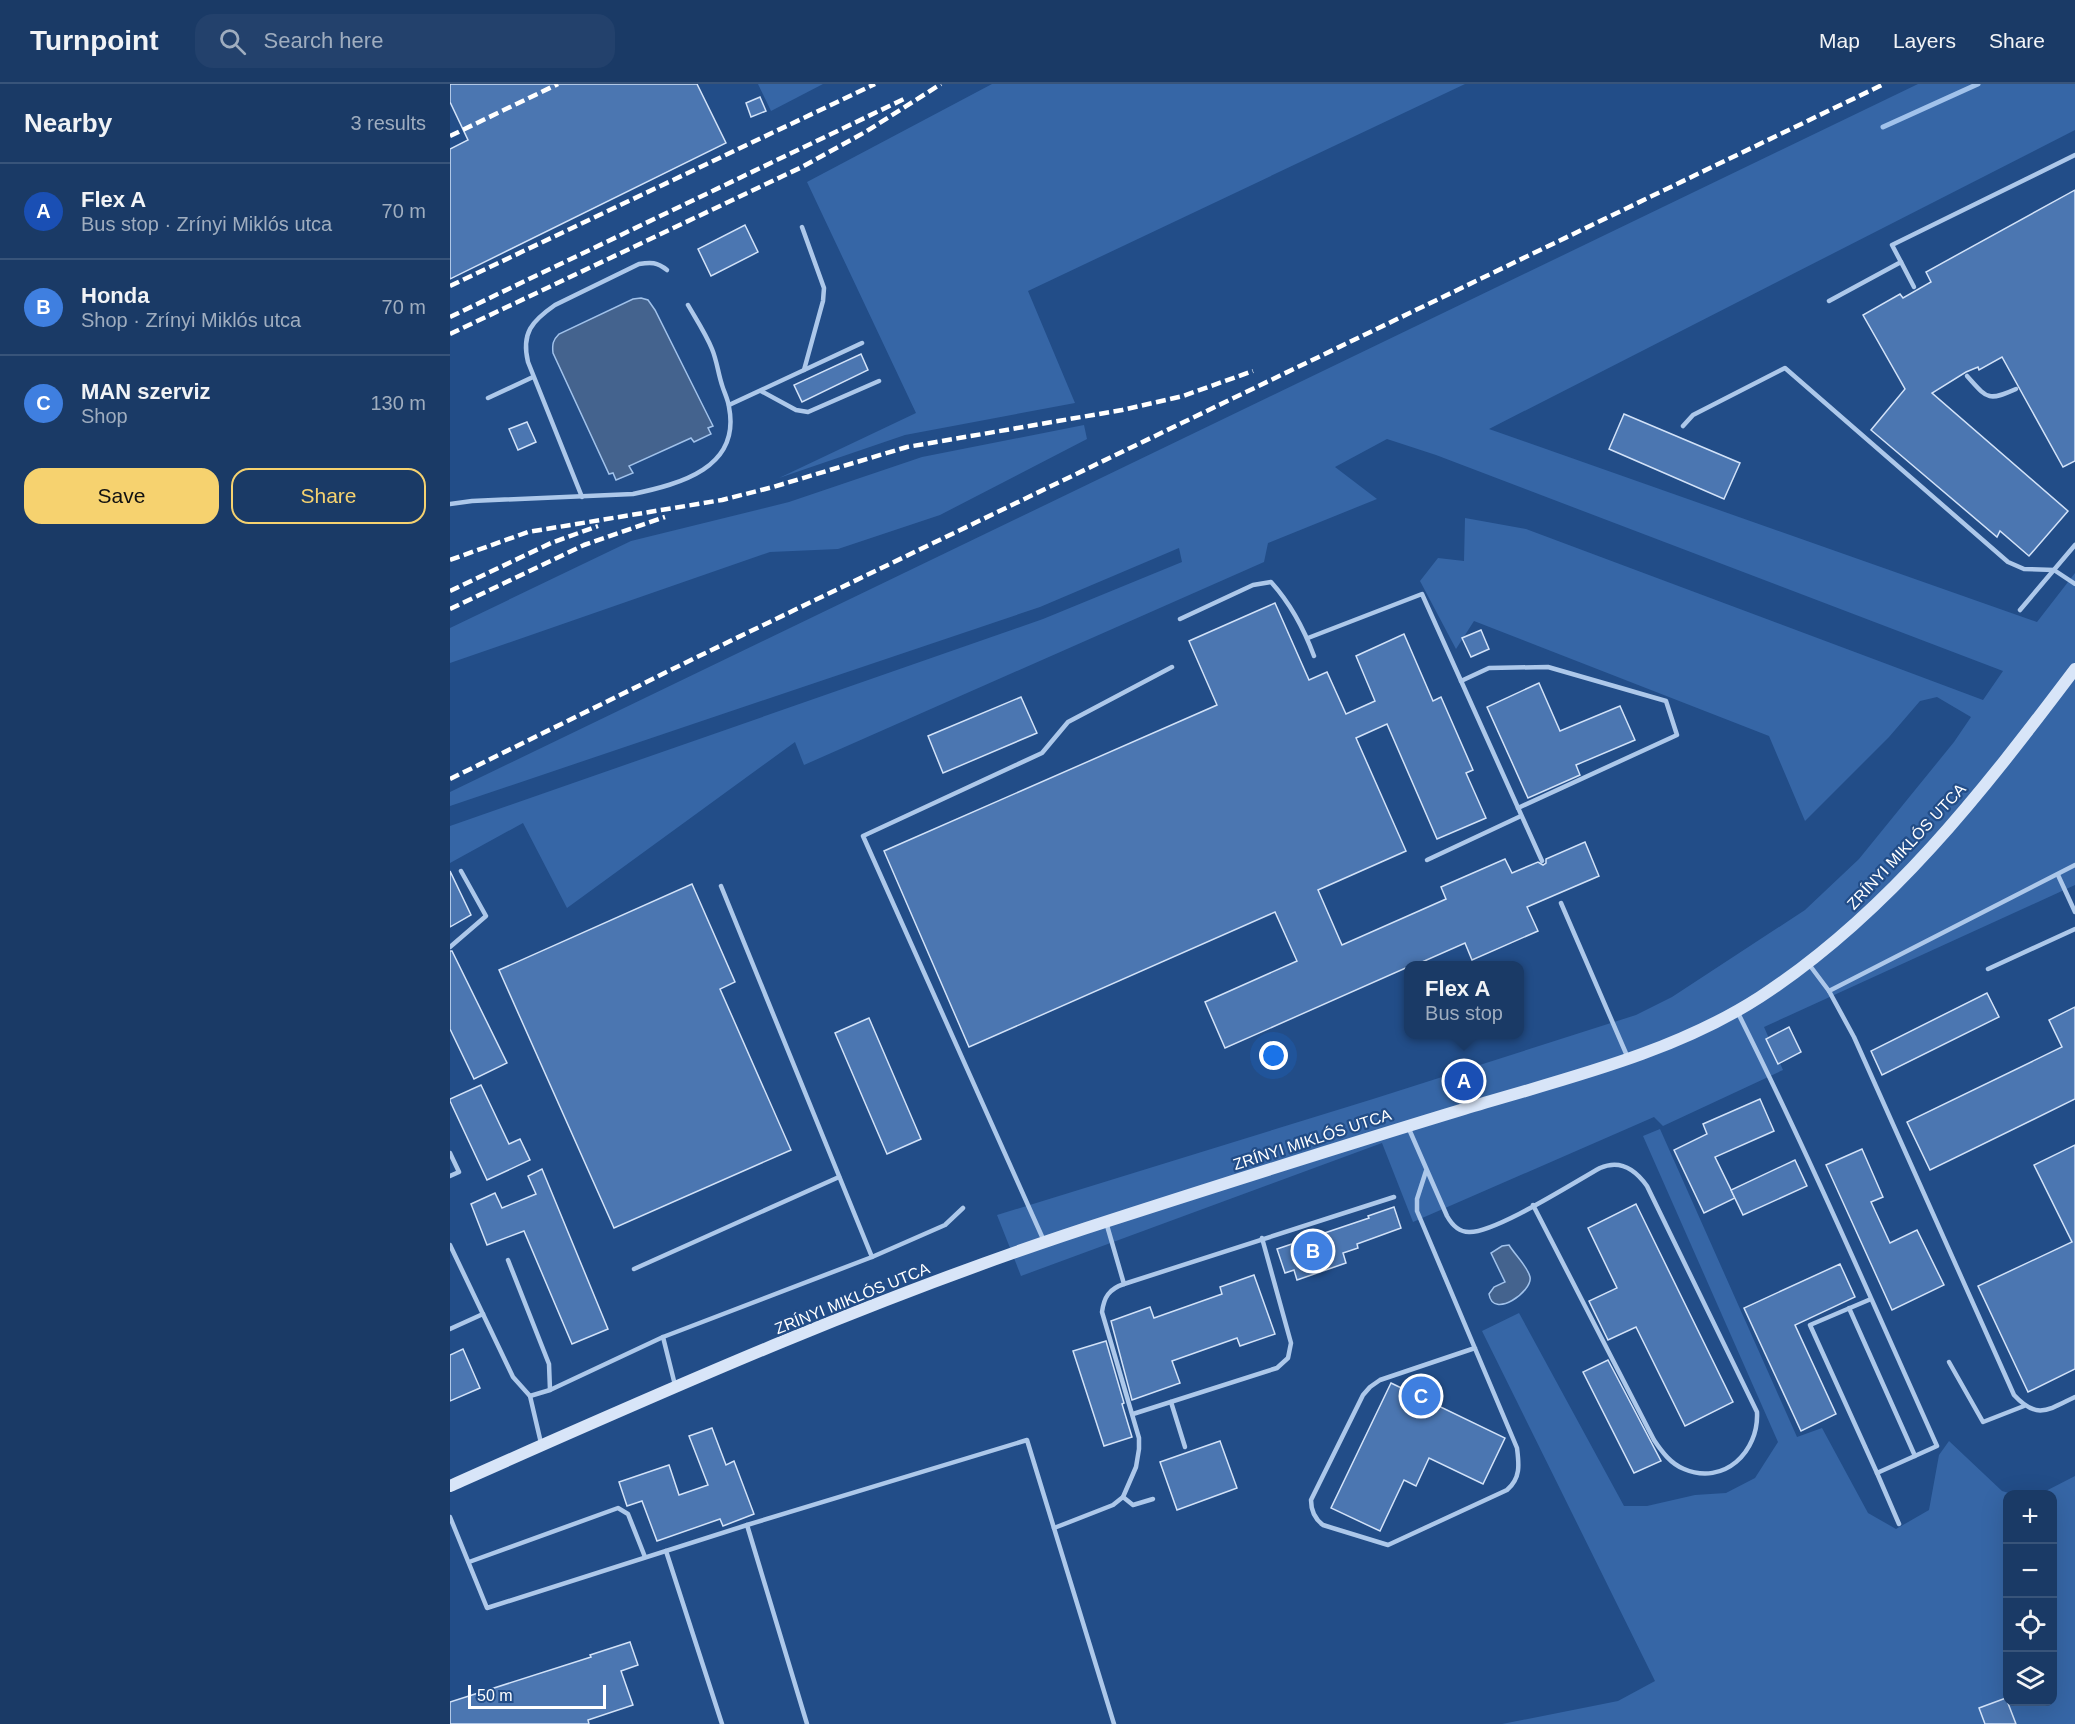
<!DOCTYPE html>
<meta charset="utf-8">
<style>
:root{--surface:#1a3a66;--page:#23416c;--text:#f1f3f6;--muted:#9fadbf;--line:#38547a;--accent:#f6d26f}
body{margin:0;font-family:Helvetica,sans-serif;background:var(--page);color:var(--text)}
.controls{position:absolute;right:18px;bottom:18px;display:grid;overflow:hidden;border-radius:12px;box-shadow:0 6px 24px #0002}
.controls button{width:54px;height:54px;display:grid;place-items:center;padding:0;border:0;border-bottom:2px solid var(--line);background:var(--surface);color:var(--text);font:30px sans-serif}
.scale{position:absolute;left:18px;bottom:15px;width:138px;box-sizing:border-box;padding-left:6px;border:3px solid #fff;border-top:0;font-size:16px;line-height:21px;white-space:nowrap;color:#fff;-webkit-text-stroke:4px #224d88;paint-order:stroke}
.you{position:absolute;left:824px;top:972px;width:21px;height:21px;margin:-15px;border:4px solid #fff;border-radius:50%;background:#1a73e8;box-shadow:0 0 0 9px #1a73e833}
.badge{display:grid;place-items:center;width:39px;height:39px;border-radius:50%;background:var(--accent);color:#fff;font-size:20px;font-weight:700}
.pin{position:absolute;translate:-50% -50%;border:3px solid #fff;box-shadow:0 2px 6px #0006}
.popup{position:absolute;left:954px;top:877px;width:120px;height:78px;box-sizing:border-box;display:grid;place-content:center;border-radius:12px;background:var(--surface);filter:drop-shadow(0 2px 4px #0005);font-size:20px;white-space:nowrap;color:var(--muted)}
.popup b{font-size:22px;color:var(--text)}
.popup::after{content:'';position:absolute;left:50%;top:100%;margin-left:-12px;border:12px solid transparent;border-top-color:var(--surface)}
.list{margin:0;padding:0;list-style:none}
h2{display:flex;justify-content:space-between;align-items:center;height:78px;margin:0;padding:0 24px;font-size:26px}
h2 small{font-size:20px;font-weight:400;color:var(--muted)}
.list li{display:grid;grid-template-columns:39px 1fr auto;gap:18px;align-items:center;box-sizing:border-box;height:96px;padding:0 24px;border-top:2px solid var(--line)}
.list b{display:block;font-size:22px;white-space:nowrap}
.list p{margin:0;font-size:20px;white-space:nowrap;color:var(--muted)}
.list em{font-size:20px;font-style:normal;color:var(--muted)}
.actions{display:flex;gap:12px;padding:18px 24px}
.actions a{flex:1;padding:14px 0;border:2px solid var(--accent);border-radius:18px;text-align:center;font-size:21px;color:var(--accent)}
.actions .main{background:var(--accent);color:#111}
.icon{flex:none;width:33px;height:33px;fill:none;stroke:currentColor;stroke-width:2;stroke-linecap:round;stroke-linejoin:round}
.map{position:relative;flex:none;width:1625px;height:1640px;overflow:hidden}
header{display:flex;align-items:center;gap:36px;box-sizing:border-box;height:84px;padding:0 30px;background:var(--surface);border-bottom:2px solid var(--line)}
header strong{font-size:28px}
nav{display:flex;gap:33px;margin-inline-start:auto;font-size:21px}
.search{width:420px;height:54px;background:var(--page);display:flex;align-items:center;gap:15px;box-sizing:border-box;padding:0 21px;border-radius:18px;color:var(--muted);font-size:22px}
main{display:flex}
aside{flex:1;background:var(--surface)}
.map>svg:first-child{display:block}
</style>
<header>
<strong>Turnpoint</strong>
<div class="search"><svg class="icon" aria-label="search" viewBox="0 0 24 24"><circle cx="10" cy="10" r="6"/><path d="M15 15l6 6"/></svg>Search here</div>
<nav><a>Map</a><a>Layers</a><a>Share</a></nav>
</header>
<main>
<aside>
<h2>Nearby<small>3 results</small></h2>
<ul class="list">
<li><span class="badge" style="background:#1a4fb4">A</span><div><b>Flex A</b><p>Bus stop · Zrínyi Miklós utca</p></div><em>70 m</em></li>
<li><span class="badge" style="background:#3f7fe0">B</span><div><b>Honda</b><p>Shop · Zrínyi Miklós utca</p></div><em>70 m</em></li>
<li><span class="badge" style="background:#3f7fe0">C</span><div><b>MAN szerviz</b><p>Shop</p></div><em>130 m</em></li>
</ul>
<div class="actions"><a class="main">Save</a><a>Share</a></div>
</aside>
<div class="map">
<svg width="1625" height="1640" viewBox="0 0 1625 1640">
<rect width="100%" height="100%" fill="#224d88"/>
<g fill="#3666a6">
<path d="M308,0H373L321,27Z"/>
<path d="M542,0H1015L578,207L625,319L455,351L329,394L466,329L357,98Z"/>
<path d="M1468,0H1625V46L1039,345L1587,538L1625,489V801L1314,943L1333,986L1213,1042L1204,1033L963,1138L932,1059L571,1192L547,1131L923,1015L1186,931L1222,913L1355,826L1409,775L1504,658L1521,633L1487,613L1470,617L1439,653L1355,737L1319,652L1024,537L1006,565L970,497L988,474L1014,477L1015,434L1076,445L1533,616L1553,587L986,371L937,355L885,383L927,415L818,459L814,478L354,681L345,658L117,824L73,739L0,779V742L593,535L732,478L729,464L590,523L0,722V708Z"/>
<path d="M634,341L637,355L490,431L388,465L320,468L0,579V544L181,457L339,418L472,373Z"/>
<path d="M1210,1045L1347,1353L1372,1344L1418,1429L1446,1445L1479,1426L1489,1371L1499,1357L1552,1407L1562,1410H1558V1618H1602V1410H1590L1625,1392V1640H1052L1168,1617L1205,1597L1032,1247L1069,1229L1174,1422H1197L1245,1411L1276,1409L1305,1394L1328,1358L1193,1052Z"/>
</g>
<g fill="#44638e" stroke="#a1c2eb" stroke-width="1.5">
<path d="M191,214L198,216L205,226L263,342L258,344L261,350L244,358L241,354L179,382L183,389L166,396L163,389L159,390L103,269C102,260 103,256 109,250L183,215Z"/>
<path d="M1059,1161C1065,1171 1078,1183 1080,1193C1083,1207 1043,1236 1039,1210L1044,1203L1055,1198L1041,1169L1052,1162Z"/>
</g>
<g fill="none" stroke-linecap="round" stroke-linejoin="round">
<path stroke="#a1c2eb" stroke-width="5" d="M1433,43L1528,0"/>
</g>
<g fill="#4b76b1" stroke="#d2e2f8" stroke-width="1.5">
<path d="M0,0H247L276,59L0,195V65L18,56L0,18Z"/>
<path d="M310,13L316,27L301,33L296,19Z"/>
<path d="M1625,106V377L1613,383L1552,273L1529,286L1528,283L1516,288L1482,309L1618,427L1579,472L1550,447L1547,453L1421,346L1455,305L1413,231L1450,210L1453,214L1481,198L1476,188Z"/>
<path d="M295,141L308,168L261,192L248,165Z"/>
<path d="M411,270L418,286L352,318L344,301Z"/>
<path d="M1174,330L1290,379L1274,415L1159,365Z"/>
<path d="M77,338L86,358L68,366L59,345Z"/>
<path d="M825,519L859,596L877,588L896,630L925,617L906,572L954,550L983,617L991,613L1023,686L1016,689L1036,734L987,755L937,640L906,654L956,767L868,806L892,861L996,815L991,803L1055,775L1062,789L1088,778L1093,781L1096,779V775L1135,758L1149,792L1077,823L1088,847L1022,876L1015,859L963,882H958V883L775,964L755,918L847,877L825,828L519,963L434,767L767,621L739,557Z"/>
<path d="M1031,546L1039,565L1021,573L1012,554Z"/>
<path d="M1089,599L1110,647L1170,622L1185,656L1126,681L1130,691L1078,714L1037,623Z"/>
<path d="M571,613L587,649L493,689L478,652Z"/>
<path d="M0,787L21,831L0,843Z"/>
<path d="M242,800L285,898L270,905L341,1066L164,1144L49,886Z"/>
<path d="M0,867H2L57,979L24,995L0,945Z"/>
<path d="M1537,909L1549,933L1432,991L1421,967Z"/>
<path d="M1625,923V1015L1480,1086L1457,1038L1612,963L1599,936Z"/>
<path d="M419,934L471,1055L437,1070L385,949Z"/>
<path d="M1339,943L1351,968L1328,980L1316,955Z"/>
<path d="M31,1001L59,1060L70,1055L80,1076L37,1096L0,1017V1015Z"/>
<path d="M1310,1015L1324,1047L1265,1073L1285,1114L1254,1129L1224,1066L1257,1050L1253,1040Z"/>
<path d="M1625,1061V1285L1578,1308L1528,1202L1622,1158L1584,1081Z"/>
<path d="M1412,1065L1433,1113L1421,1118L1440,1159L1467,1146L1494,1201L1442,1226L1376,1081Z"/>
<path d="M1345,1076L1357,1102L1293,1131L1281,1106Z"/>
<path d="M92,1085L158,1245L122,1260L74,1147L37,1161L21,1120L45,1109L52,1124L86,1110L78,1092Z"/>
<path d="M1186,1120L1283,1318L1235,1342L1186,1243L1158,1256L1139,1217L1167,1204L1138,1144Z"/>
<path d="M944,1123L951,1144L907,1160L908,1164L893,1169L896,1179L847,1196L844,1186L835,1189L827,1165L919,1134L918,1132Z"/>
<path d="M1390,1180L1405,1213L1345,1241L1386,1330L1351,1347L1294,1224Z"/>
<path d="M804,1191L825,1250L790,1262L787,1254L722,1277L730,1299L682,1316L661,1237L700,1223L704,1234L772,1210L770,1203Z"/>
<path d="M656,1257L674,1319L672,1320L682,1353L654,1362L623,1267Z"/>
<path d="M13,1265L30,1304L0,1317V1271Z"/>
<path d="M1158,1276L1211,1377L1184,1389L1133,1288Z"/>
<path d="M941,1299L1055,1354L1033,1400L979,1374L966,1402L954,1396L930,1447L881,1424Z"/>
<path d="M262,1344L276,1381L284,1377L304,1430L273,1442L270,1435L207,1457L192,1417L177,1422L169,1398L219,1381L229,1411L258,1401L239,1352Z"/>
<path d="M770,1357L787,1404L727,1426L710,1378Z"/>
<path d="M180,1558L188,1581L171,1587L183,1621L138,1636L139,1640H0V1618L141,1573L140,1571Z"/>
<path d="M1556,1614L1566,1640H1535L1529,1624Z"/>
</g>
<g fill="none" stroke-linecap="round" stroke-linejoin="round">
<g stroke="#adc8ea" stroke-width="4.5">
<path d="M352,143L374,204L373,217L354,286"/>
<path d="M1451,178L1464,203"/>
<path d="M1379,217L1451,178L1442,161L1625,71"/>
<path d="M1517,292C1537,314 1537,318 1566,305"/>
<path d="M311,307L346,326L358,328L429,297"/>
<path d="M38,314L83,293"/>
<path d="M279,321L412,259"/>
<path d="M1233,342L1243,331L1335,284L1558,478L1574,485L1604,486L1625,500"/>
<path d="M132,413L78,278C71,249 82,237 105,221L189,180C201,178 207,178 217,186"/>
<path d="M0,420L22,417L183,410C230,400 291,384 279,323C278,315 274,308 272,301C268,289 267,277 262,265C256,250 246,235 238,221"/>
<path d="M1570,526L1625,461"/>
<path d="M730,535L803,501L821,498C841,520 854,545 864,572"/>
<path d="M858,554L972,510L1092,777"/>
<path d="M1011,597L1039,584L1098,583L1216,617L1227,651L1068,724"/>
<path d="M977,776L1071,732"/>
<path d="M1608,791L1625,828"/>
<path d="M271,802L422,1173"/>
<path d="M1111,819L1178,974"/>
<path d="M0,863L36,832L11,787"/>
<path d="M1358,879L1379,907L1404,953L1564,1311C1587,1336 1598,1326 1625,1313"/>
<path d="M1538,885L1625,845"/>
<path d="M1379,907L1625,781"/>
<path d="M1288,929C1359,1071 1422,1217 1487,1362L1427,1389L1360,1241L1421,1215"/>
<path d="M959,1045L997,1132C1002,1141 1009,1148 1019,1148C1045,1149 1123,1099 1150,1084C1170,1075 1185,1085 1197,1102L1307,1328C1309,1368 1274,1402 1234,1385C1221,1380 1212,1368 1204,1356L1083,1121"/>
<path d="M0,1069L9,1088L0,1092"/>
<path d="M976,1087L967,1115V1127L1067,1364C1069,1380 1071,1394 1057,1406L938,1461L873,1441C865,1435 861,1426 861,1416L913,1311L920,1303L930,1296L1025,1264"/>
<path d="M594,1157L413,752L592,669L618,638L722,583"/>
<path d="M0,1161L63,1293L80,1312L91,1359"/>
<path d="M58,1176L99,1280L100,1306"/>
<path d="M184,1185L389,1093"/>
<path d="M674,1200L944,1113"/>
<path d="M1399,1224L1465,1372"/>
<path d="M0,1245L33,1230"/>
<path d="M213,1253L225,1301"/>
<path d="M1499,1278L1533,1338L1574,1322"/>
<path d="M80,1312L100,1306L213,1253L422,1173L495,1141L513,1124"/>
<path d="M721,1318L735,1363"/>
<path d="M683,1330L827,1284L838,1274L841,1259L812,1154"/>
<path d="M1427,1389L1449,1440"/>
<path d="M673,1413L683,1421L703,1415"/>
<path d="M0,1433L37,1524L297,1441L577,1356L664,1640"/>
<path d="M297,1441L357,1640"/>
<path d="M604,1444L663,1421L673,1413L686,1383L689,1365V1354L652,1228C654,1213 659,1205 674,1200L656,1138"/>
<path d="M216,1467L272,1640"/>
<path d="M19,1478L168,1424L178,1430L195,1473"/>
</g>
<path stroke="#d8e5f8" stroke-width="12" d="M0,1402C216,1306 433,1209 658,1137C776,1099 895,1061 1014,1025C1113,995 1222,970 1310,913C1439,829 1533,707 1625,585"/>
<g stroke="#fff" stroke-width="4.5" stroke-dasharray="10 4.5" stroke-linecap="butt">
<path d="M0,52L108,0"/>
<path d="M0,202L425,0"/>
<path d="M0,233L454,15"/>
<path d="M0,250L352,83L417,47L491,0"/>
<path d="M0,476L78,448L272,416L323,403L457,363L672,326L733,312L803,287"/>
<path d="M0,507L101,459L148,442"/>
<path d="M0,525L134,461L215,433"/>
<path d="M0,695L243,575L1434,0"/>
</g>
</g>
<g text-anchor="middle" stroke-width="4.5" stroke-linejoin="round" paint-order="stroke">
<g font-size="16" fill="#fff" stroke="#224d88">
<text transform="translate(1456 762) rotate(-47)" y="6">ZRÍNYI MIKLÓS UTCA</text>
<text transform="translate(862 1055) rotate(-18)" y="6">ZRÍNYI MIKLÓS UTCA</text>
<text transform="translate(402 1214) rotate(-22)" y="6">ZRÍNYI MIKLÓS UTCA</text>
</g>
</g>
</svg>
<div class="controls">
<button>+</button>
<button>−</button>
<button><svg class="icon" aria-label="locate" viewBox="0 0 24 24"><circle cx="12" cy="12" r="6"/><path d="M12 2v4M12 18v4M2 12h4M18 12h4"/></svg></button>
<button><svg class="icon" aria-label="layers" viewBox="0 0 24 24"><path d="M12 4l9 5-9 5-9-5zM3 14l9 5 9-5"/></svg></button>
</div>
<div class="scale">50 m</div>
<div class="you"></div>
<div class="pin badge" style="left:1014px;top:997px;background:#1a4fb4">A</div>
<div class="popup"><b>Flex A</b>Bus stop</div>
<div class="pin badge" style="left:863px;top:1167px;background:#3f7fe0">B</div>
<div class="pin badge" style="left:971px;top:1312px;background:#3f7fe0">C</div>
</div>
</main>
